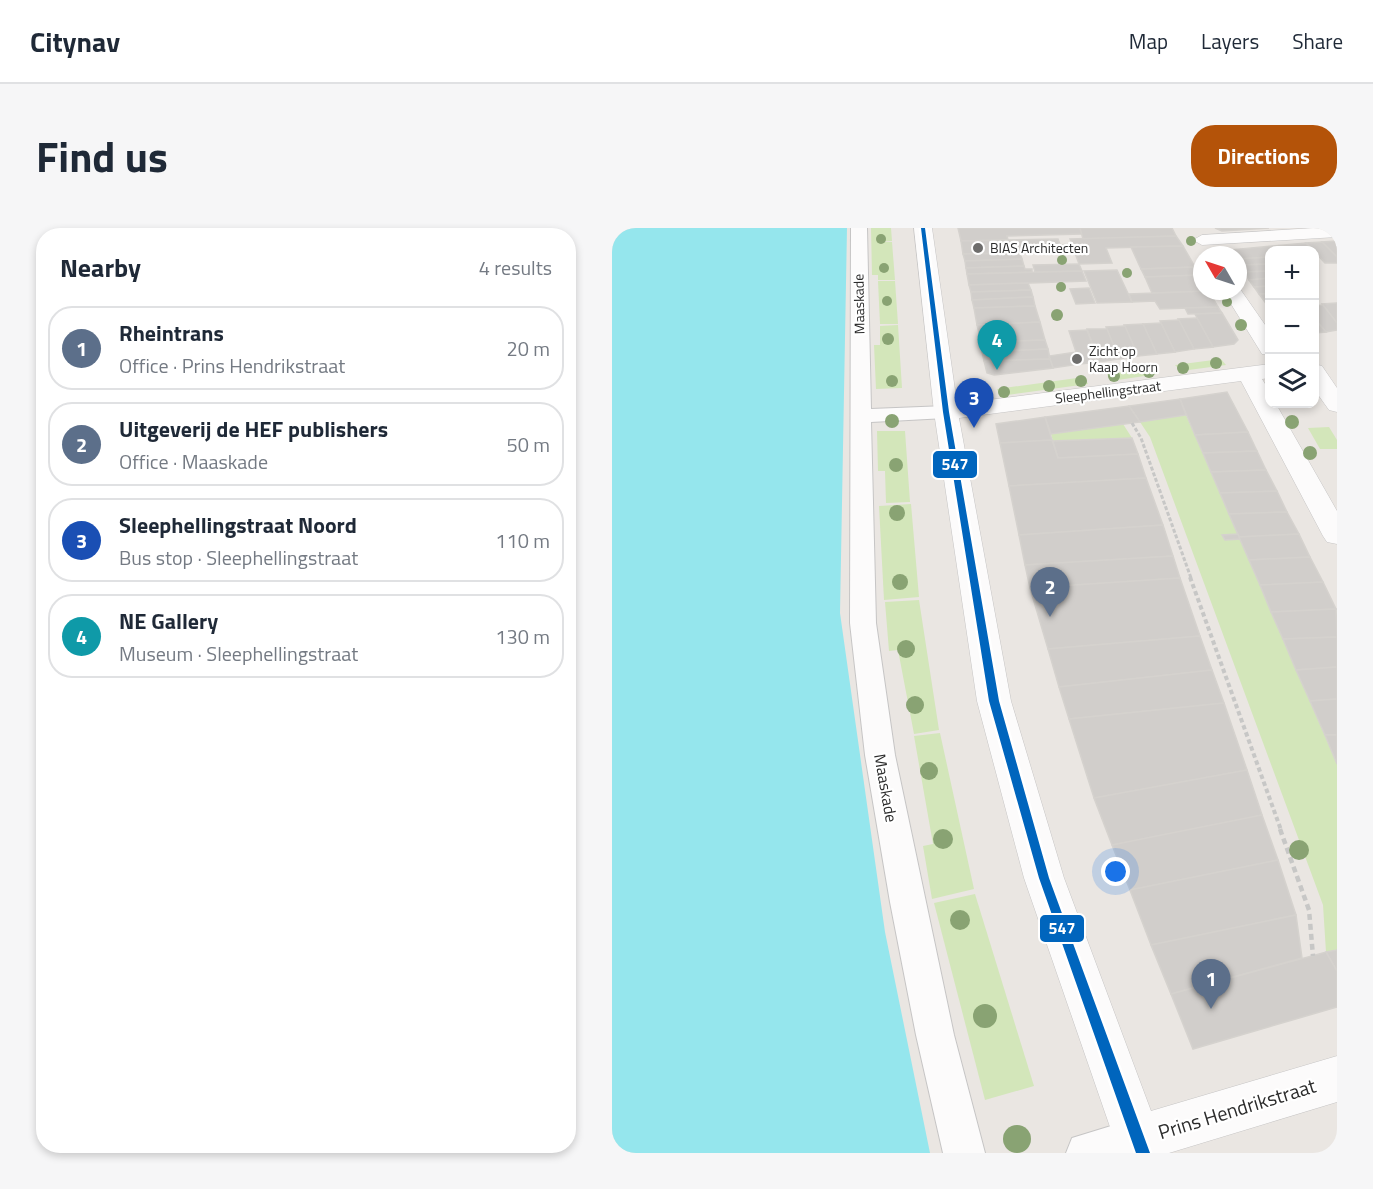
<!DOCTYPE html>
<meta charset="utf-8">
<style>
:root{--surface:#fff;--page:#f6f6f7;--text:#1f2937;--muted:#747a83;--line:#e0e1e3;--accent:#b45309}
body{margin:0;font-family:"Titillium Web",sans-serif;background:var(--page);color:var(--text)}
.controls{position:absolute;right:18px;top:18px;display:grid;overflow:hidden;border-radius:12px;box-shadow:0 3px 9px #0003}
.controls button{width:54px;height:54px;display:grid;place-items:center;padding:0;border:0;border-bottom:2px solid var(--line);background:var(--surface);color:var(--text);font:30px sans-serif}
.compass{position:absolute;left:581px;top:18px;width:54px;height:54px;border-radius:50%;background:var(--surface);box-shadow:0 3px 9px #0003;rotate:309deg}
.you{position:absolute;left:504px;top:644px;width:21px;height:21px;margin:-15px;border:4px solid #fff;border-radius:50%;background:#1a73e8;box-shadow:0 0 0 9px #1a73e833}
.badge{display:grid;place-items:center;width:39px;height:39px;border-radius:50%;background:var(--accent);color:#fff;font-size:20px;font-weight:700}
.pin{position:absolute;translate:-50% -50px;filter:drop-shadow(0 2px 3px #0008)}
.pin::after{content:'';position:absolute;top:32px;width:21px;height:18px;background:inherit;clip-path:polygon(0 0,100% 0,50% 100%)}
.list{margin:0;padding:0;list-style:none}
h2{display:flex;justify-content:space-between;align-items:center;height:78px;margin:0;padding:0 24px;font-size:26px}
h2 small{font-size:20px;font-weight:400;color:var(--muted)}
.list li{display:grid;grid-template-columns:39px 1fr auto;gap:18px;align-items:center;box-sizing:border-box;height:84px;margin:0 12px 12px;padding:0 12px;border:2px solid var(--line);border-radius:24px}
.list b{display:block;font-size:22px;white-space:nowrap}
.list p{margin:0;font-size:20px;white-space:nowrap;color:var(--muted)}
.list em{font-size:20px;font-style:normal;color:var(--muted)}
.icon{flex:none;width:33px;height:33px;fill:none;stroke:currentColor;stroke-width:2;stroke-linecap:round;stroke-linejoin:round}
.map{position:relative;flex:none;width:725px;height:925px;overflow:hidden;border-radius:24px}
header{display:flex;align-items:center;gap:36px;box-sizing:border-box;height:84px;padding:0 30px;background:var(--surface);border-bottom:2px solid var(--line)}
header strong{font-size:28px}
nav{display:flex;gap:33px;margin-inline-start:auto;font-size:21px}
.intro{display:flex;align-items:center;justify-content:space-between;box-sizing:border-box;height:144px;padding:0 36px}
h1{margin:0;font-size:42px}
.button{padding:15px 27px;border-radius:24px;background:var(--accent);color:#fff;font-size:21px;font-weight:700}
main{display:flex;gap:36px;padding:0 36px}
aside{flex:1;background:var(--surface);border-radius:24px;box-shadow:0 3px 9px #0003}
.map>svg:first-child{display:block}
</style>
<header>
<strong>Citynav</strong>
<nav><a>Map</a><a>Layers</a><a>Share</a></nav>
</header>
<div class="intro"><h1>Find us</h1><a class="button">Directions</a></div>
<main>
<aside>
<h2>Nearby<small>4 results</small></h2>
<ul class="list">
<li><span class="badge" style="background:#5c6f8a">1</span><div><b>Rheintrans</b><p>Office · Prins Hendrikstraat</p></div><em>20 m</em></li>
<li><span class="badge" style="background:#5c6f8a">2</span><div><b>Uitgeverij de HEF publishers</b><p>Office · Maaskade</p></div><em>50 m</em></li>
<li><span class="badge" style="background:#1a4fb4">3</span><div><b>Sleephellingstraat Noord</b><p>Bus stop · Sleephellingstraat</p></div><em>110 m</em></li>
<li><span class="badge" style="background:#0f9aa8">4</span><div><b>NE Gallery</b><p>Museum · Sleephellingstraat</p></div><em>130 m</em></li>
</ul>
</aside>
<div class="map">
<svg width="725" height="925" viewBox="0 0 725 925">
<rect width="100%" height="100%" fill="#eae6e2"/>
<g fill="#d3e6ba">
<path d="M259,0H279L280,13L266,14H280L283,52H266V47H260Z"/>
<path d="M266,53H283L286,96H268Z"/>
<path d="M286,97L290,160L264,161L262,117H268V98Z"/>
<path d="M609,131L614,137L569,143L563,137Z"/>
<path d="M541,140L546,146L499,153L495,146Z"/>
<path d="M472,149L476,156L388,168L385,161Z"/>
<path d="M574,187L626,306L611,307L613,312L628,311L725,536V722L714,724L711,677L538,209L528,194Z"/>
<path d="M511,196L520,210L441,213L439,206Z"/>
<path d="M717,199L725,212V221H708L696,200Z"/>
<path d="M265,203H293L298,274L274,275L273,243H266Z"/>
<path d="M299,276L307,369L272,372L267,278Z"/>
<path d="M307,372L327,502L302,506L286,422L277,423L273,374Z"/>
<path d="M328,505L362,661L320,671L311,618L321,616L302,508Z"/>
<path d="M363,666L422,858L373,872L322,675Z"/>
</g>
<path fill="#95e6ed" d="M0,0H235L228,385L273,704L318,925H0Z"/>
<g fill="#d1cecb" stroke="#d5d2ce" stroke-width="1.5">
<path d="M346,0H468L470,6L395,8L396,12L349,13Z"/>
<path d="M468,0H560L564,8L471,11Z"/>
<path d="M603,0H657L610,3Z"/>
<path d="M564,8L571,18L494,20L500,35L467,36L458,11Z"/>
<path d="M446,11L451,24L351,26L349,13Z"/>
<path d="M725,13V29L710,14Z"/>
<path d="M710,14L725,29V35H713L694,15Z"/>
<path d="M694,15L701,22H658V29L626,31V27H621L617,22Z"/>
<path d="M460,16L462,23L451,24L448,17Z"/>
<path d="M571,18L583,39L529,41L519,19Z"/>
<path d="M408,25L410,31L353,33L351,26Z"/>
<path d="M658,29V36L628,37L626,35V31Z"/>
<path d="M410,31L412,38L354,40L353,33Z"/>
<path d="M467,36L470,43L423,44L421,37Z"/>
<path d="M658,36V43L632,44L628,37Z"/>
<path d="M412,38L413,41H420V44L355,46L354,40Z"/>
<path d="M583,39L588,47L533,49L529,41Z"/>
<path d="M505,42L520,74L485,75L472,43Z"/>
<path d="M470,43L474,53L357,57L355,46Z"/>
<path d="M658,43V50L637,52L632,44Z"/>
<path d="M588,47L590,63H596L540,65L533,49Z"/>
<path d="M658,50V58L642,59L637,52Z"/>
<path d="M416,55L419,62L359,64L357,57Z"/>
<path d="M658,58V66H647L642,59Z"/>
<path d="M477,60L483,75L464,76L458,61Z"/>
<path d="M419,62L421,69L360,72L359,64Z"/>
<path d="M597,63L606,79L548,81L543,73L520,74L517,66Z"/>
<path d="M647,66H658V81Z"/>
<path d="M421,69L423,78L362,80L360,72Z"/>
<path d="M725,75V95L710,76Z"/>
<path d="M711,77L725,95V102L714,104L702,90V78Z"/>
<path d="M423,78L428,94L365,97L362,80Z"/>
<path d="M606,79L610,85L576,86L573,80Z"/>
<path d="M610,85L626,112L622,116L601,119L583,86Z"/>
<path d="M585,90L601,119L582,121L566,91Z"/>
<path d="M702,90L714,104L702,105Z"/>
<path d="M567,92L582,121L563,124L548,93Z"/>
<path d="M428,94L433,112L369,114L365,97Z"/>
<path d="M549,95L563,124L545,126L531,96Z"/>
<path d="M531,96L545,126L526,128L512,97Z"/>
<path d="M513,98L526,128L507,131L494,99Z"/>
<path d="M495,101L507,131L487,134L475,101Z"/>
<path d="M475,102L487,134L468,136L457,103Z"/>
<path d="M433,112L436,121L370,124L369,114Z"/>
<path d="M436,121L438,131L372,133L370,124Z"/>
<path d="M464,124L468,136L441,140L437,128Z"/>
<path d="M438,131L441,140L382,147L375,145L372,133Z"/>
<path d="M615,164L636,204L583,207L568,171Z"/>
<path d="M568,171L574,187L528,194L517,178Z"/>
<path d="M517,178L528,194L439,206L433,189Z"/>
<path d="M433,189L440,212L388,215L384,196Z"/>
<path d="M636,204L645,223L591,225L583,207Z"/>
<path d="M520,210L526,226L446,230L441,213Z"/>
<path d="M440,212L446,230L526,226L534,250L397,258L388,215Z"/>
<path d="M645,223L654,242L599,244L591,225Z"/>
<path d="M654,242L665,263L608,265L599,244Z"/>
<path d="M534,250L551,297L407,307L397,258Z"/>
<path d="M665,263L675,284L617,286L608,265Z"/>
<path d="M675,284L687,306L627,309L617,286Z"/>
<path d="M551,297L561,328L413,337L407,307Z"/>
<path d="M626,306L628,311L613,312L610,307Z"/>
<path d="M687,306L698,329L637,332L627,309Z"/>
<path d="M561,328L568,350L418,360L413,337Z"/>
<path d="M698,329L711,354L648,357L637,332Z"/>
<path d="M568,350L588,408L436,421L418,360Z"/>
<path d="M711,354L724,381L659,384L648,357Z"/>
<path d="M724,381L725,409L671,411L659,384Z"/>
<path d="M588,408L600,442L447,459L436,421Z"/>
<path d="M725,409V439L684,442L671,411Z"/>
<path d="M725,439V471L698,473L684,442Z"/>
<path d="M600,442L612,475L457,491L447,459Z"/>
<path d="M725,471V507H713L698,473Z"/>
<path d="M612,475L635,542L482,570L457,491Z"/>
<path d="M713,507H725V536Z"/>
<path d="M635,542L650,587L500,617L482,570Z"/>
<path d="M650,587L666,632L518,662L500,617Z"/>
<path d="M666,632L684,687L539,717L518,662Z"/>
<path d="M684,687L690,730L559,766L539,717Z"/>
<path d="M725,722V743L714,724Z"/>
<path d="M714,724L725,743V779L581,821L559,766Z"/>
</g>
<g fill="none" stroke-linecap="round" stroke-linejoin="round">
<g stroke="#c6c5c5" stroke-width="2">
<g id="pedestrian">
<path d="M239,0H255L259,181L334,178L341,180L344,184L341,188L334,190L259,194L264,395L283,527L342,807L373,925H331L304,807L278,674L253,527L238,395Z"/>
<path d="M525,890L540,896L546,911L540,925H454L460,910Z"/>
</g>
</g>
<g stroke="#c6c5c5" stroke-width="1">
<g id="minor">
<path d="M302,0H320L345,176L658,136V150L650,151L658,164V176H664L725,283V316L715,314L711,308L629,153L347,190L399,473L452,650L539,883L725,828V874L557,925H507L412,650L365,473L322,184Z"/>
<path d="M702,0H725V9L590,17L581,12L590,7Z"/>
<path d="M626,58L658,104V127L650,126L611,63H626Z"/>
<path d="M702,136L710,138L725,160V184L717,182L702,161Z"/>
</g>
</g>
<path stroke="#c7c7c6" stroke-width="3" stroke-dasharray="4 2" stroke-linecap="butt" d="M520,195L529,210L579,350"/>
<path stroke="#c7c7c6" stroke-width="4" stroke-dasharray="4.5 3" stroke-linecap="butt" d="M578,349L669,602"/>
<path stroke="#c7c7c6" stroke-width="4.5" stroke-dasharray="6 4" stroke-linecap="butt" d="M668,601L697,682L701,728"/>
<use href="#pedestrian" fill="#fcfbfb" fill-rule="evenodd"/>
<use href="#minor" fill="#fcfbfb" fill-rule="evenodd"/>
<g stroke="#fff" stroke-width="5">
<path id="bus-1" d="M309,0H313L337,184L387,473L437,650L538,925H524L427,650L377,473L331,184Z"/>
</g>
<use href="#bus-1" fill="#0065bd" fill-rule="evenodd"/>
</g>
<g fill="#89a373">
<circle cx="269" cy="11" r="5"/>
<circle cx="579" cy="13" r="5"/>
<circle cx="450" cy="32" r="5"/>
<circle cx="272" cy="40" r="5"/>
<circle cx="515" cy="45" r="5"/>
<circle cx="449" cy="59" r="5"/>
<circle cx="275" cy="73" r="5"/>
<circle cx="615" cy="74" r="5"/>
<circle cx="445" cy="87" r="6"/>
<circle cx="629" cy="97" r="6"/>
<circle cx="276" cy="111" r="6"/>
<circle cx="604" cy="135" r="6"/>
<circle cx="571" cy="140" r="6"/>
<circle cx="537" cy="144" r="6"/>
<circle cx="502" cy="148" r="6"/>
<circle cx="280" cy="153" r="6"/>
<circle cx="469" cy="153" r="6"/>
<circle cx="437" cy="158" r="6"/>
<circle cx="392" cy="164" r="6"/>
<circle cx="280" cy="193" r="7"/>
<circle cx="680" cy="194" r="7"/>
<circle cx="698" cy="225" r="7"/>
<circle cx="284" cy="237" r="7"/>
<circle cx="285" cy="285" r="8"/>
<circle cx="288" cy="354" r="8"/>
<circle cx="294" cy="421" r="9"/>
<circle cx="303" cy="477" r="9"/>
<circle cx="317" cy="543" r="9"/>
<circle cx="331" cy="611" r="10"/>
<circle cx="687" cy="622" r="10"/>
<circle cx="348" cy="692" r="10"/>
<circle cx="373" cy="788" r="12"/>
<circle cx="405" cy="911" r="14"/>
</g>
<g fill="#6e6d6c" stroke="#fff" stroke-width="2">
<circle cx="366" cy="20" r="6"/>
<circle cx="465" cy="131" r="6"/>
</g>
<g text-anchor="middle" stroke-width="4.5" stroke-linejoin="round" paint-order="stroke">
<g font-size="14" fill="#2c2c2c" stroke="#fff" text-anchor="start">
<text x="378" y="25">BIAS Architecten</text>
<text x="477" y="128">Zicht op<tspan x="477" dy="16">Kaap Hoorn</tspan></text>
</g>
<g font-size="14" fill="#2c2c2c" stroke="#fff">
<text transform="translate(247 76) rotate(-91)" y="5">Maaskade</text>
<text transform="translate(496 164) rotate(-7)" y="5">Sleephellingstraat</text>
</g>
<g font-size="16" fill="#2c2c2c" stroke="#fff">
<text transform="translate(274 560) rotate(80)" y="6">Maaskade</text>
</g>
<g font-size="20" fill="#2c2c2c" stroke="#fff">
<text transform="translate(625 881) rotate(-17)" y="7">Prins Hendrikstraat</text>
</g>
</g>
<g stroke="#fff" stroke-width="2">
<rect x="320" y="222" width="46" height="29" rx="6" fill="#0065bd"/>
<rect x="427" y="686" width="46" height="29" rx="6" fill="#0065bd"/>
</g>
<g font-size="16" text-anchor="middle" font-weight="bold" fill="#fff">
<text x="343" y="242">547</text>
<text x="450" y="706">547</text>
</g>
</svg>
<div class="controls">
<button>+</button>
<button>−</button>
<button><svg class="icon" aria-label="layers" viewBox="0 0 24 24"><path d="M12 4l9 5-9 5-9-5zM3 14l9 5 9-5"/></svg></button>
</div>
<svg class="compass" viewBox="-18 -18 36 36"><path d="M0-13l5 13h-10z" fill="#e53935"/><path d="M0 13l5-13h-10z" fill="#747a83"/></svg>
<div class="you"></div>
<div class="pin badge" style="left:599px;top:781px;background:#5c6f8a">1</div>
<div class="pin badge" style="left:438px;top:389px;background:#5c6f8a">2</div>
<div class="pin badge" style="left:362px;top:200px;background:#1a4fb4">3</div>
<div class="pin badge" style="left:385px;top:142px;background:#0f9aa8">4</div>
</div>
</main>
